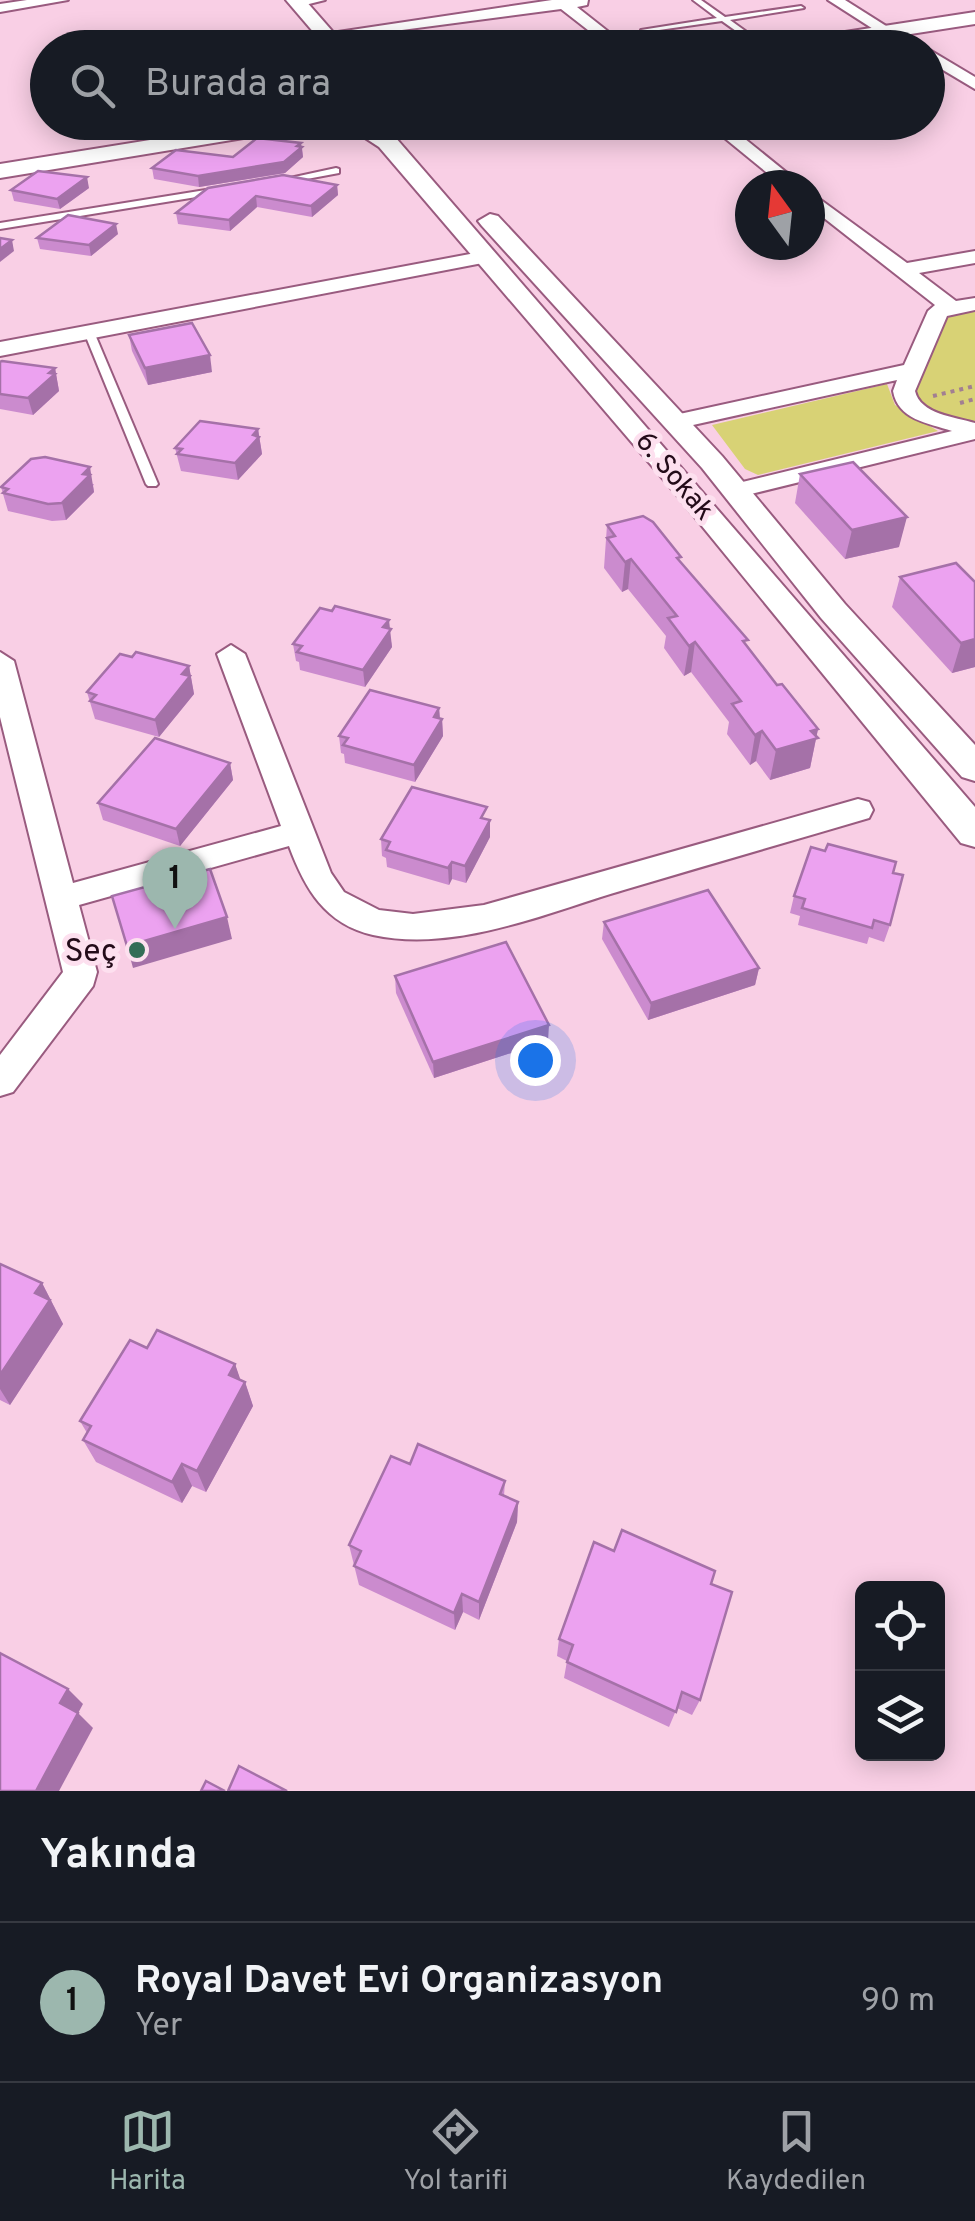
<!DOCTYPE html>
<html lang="tr">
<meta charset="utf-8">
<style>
:root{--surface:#171b24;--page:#242831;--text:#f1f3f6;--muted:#9ea1a6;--line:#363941;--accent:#9cb7ae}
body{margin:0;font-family:Overpass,sans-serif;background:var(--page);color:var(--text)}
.controls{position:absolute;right:30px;bottom:30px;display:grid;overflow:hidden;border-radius:15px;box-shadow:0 5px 25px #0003}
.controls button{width:90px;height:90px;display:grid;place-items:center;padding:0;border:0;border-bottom:2px solid var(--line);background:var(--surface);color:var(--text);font:50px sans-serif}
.compass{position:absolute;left:735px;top:170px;width:90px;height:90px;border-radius:50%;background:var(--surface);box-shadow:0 5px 25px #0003;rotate:345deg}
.you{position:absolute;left:535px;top:1060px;width:35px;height:35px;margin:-25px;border:8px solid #fff;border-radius:50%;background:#1a73e8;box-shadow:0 0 0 15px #1a73e833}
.badge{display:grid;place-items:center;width:65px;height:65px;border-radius:50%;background:var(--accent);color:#111;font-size:32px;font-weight:700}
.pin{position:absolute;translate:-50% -82px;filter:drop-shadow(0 2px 5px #0008)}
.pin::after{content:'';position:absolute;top:52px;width:35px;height:30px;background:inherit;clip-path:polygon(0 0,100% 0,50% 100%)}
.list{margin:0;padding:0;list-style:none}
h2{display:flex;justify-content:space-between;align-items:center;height:130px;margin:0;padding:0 40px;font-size:42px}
h2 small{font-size:32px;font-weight:400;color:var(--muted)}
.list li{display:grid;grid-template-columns:65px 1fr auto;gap:30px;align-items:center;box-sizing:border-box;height:160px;padding:0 40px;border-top:2px solid var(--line)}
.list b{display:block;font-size:38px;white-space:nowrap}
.list p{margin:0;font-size:32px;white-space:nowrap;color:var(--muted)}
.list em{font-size:32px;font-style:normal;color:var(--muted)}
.icon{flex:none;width:55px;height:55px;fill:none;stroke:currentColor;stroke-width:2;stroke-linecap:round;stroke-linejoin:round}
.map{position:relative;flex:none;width:975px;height:1791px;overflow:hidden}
.search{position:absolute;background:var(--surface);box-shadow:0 5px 25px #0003;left:30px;right:30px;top:30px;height:110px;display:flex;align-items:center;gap:25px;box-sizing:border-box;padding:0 35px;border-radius:55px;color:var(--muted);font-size:38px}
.sheet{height:290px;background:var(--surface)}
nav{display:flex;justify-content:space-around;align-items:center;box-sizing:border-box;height:140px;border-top:2px solid var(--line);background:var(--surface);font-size:28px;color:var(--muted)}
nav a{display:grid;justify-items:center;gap:5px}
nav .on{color:var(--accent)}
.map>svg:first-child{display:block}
</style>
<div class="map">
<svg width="975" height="1791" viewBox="0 0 975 1791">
<rect width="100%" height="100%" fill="#f9cfe5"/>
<g fill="#d8d275">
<path d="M954,310L975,311V423L936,415L913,397L946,318Z"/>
<path d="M887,384L895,405L938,431L758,475L745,469L712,425Z"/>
</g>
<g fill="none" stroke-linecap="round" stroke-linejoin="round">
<g stroke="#995b7f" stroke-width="4">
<g id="service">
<path d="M693,0H701L725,17L801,6L804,8L730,20L769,48H760L722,21L645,32L641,30L717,18Z"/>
<path d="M336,168L339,169V173L280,184L276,181Z"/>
<path d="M218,188L221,189V193L0,229V223Z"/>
<path d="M89,329L94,332L158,484L156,486H148L146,484L84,332Z"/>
</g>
</g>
<g stroke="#995b7f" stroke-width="4">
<g id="minor">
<path d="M27,0H68L0,12V4Z"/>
<path d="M292,0H325L297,7Z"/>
<path d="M588,0L587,5L577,7L629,48H611L561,9L326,40L318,35L552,0Z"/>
<path d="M828,0H845L894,31L881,34Z"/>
<path d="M928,49L975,77V89L928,61Z"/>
<path d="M705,122H724L802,185H782Z"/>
<path d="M810,192L907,263L975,251V263L919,273L956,301L975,298V310L947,316L915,391C920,414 955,417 975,423V439L735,498L726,496L723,491L726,486L952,431C928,423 898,420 893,391L897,380L675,429L663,422L675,415L904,365L928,311L935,305L810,207Z"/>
<path d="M486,251L493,253V261L0,356V342Z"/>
<path d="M231,645L245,654L331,873L344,892L379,910L413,914L484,905L858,799L869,802L873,810L869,818C788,842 707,865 627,889C548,912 457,953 373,935C325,924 305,889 289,846L79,905L97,972L93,986L13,1092L0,1096V1055L63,972L0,717V652L14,661L73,883L281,826L217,654Z"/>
</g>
</g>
<g stroke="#995b7f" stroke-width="4">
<g id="tertiary">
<path d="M286,0H305L347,48H327Z"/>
<path d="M975,12V24L821,48H771L780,42Z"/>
<path d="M263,122L365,123L395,137L975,807V847L961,843L675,493L379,147L356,132H281L0,178V164Z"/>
<path d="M490,214L498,216L722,456L845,604L975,745V781L962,777L821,618L702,468L482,226L478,221Z"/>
</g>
</g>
<g stroke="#a27f92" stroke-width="4" stroke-dasharray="4 5" stroke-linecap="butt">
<path d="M933,396L975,386"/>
<path d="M960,403L975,399"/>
</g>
<use href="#service" fill="#fff" fill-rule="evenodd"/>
<use href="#minor" fill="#fff" fill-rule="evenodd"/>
<use href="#tertiary" fill="#fff" fill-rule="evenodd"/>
</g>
<g fill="#cb8bce">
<path d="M302,147L303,157L285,173L199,187L154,179L152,168Z"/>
<path d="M337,185L338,195L312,217L257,207L230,231L178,224L176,213L208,188Z"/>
<path d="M89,188L60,209L14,201L11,190Z"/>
<path d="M118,234L91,256L40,249L37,238Z"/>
<path d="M129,335L212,372L148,385L132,351Z"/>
<path d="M0,362L55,368L59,391L33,415L0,409Z"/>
<path d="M258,429L262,454L238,480L181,471L175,448Z"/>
<path d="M800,474L899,547L845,559L795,503Z"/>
<path d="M94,484L93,486L94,492L66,520L52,521L8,511L1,487Z"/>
<path d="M607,525L680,563L777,685L818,729L810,768L770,780L756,761L750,765L727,734L729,722L691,672L684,676L664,648L666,636L628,589L622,592L604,568Z"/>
<path d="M956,563L975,667L952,673L892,607L900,577Z"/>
<path d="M389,629L392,647L365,687L300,670L299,662L296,661L293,644Z"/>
<path d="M132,657L189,666L194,694L159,737L95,719L87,692Z"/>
<path d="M439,708L440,718L442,719L443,736L415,782L345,763L344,754L341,753L339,736Z"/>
<path d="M230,763L233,780L180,846L103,820L98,803Z"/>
<path d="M487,819L490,837L466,883L452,879L449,885L387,867L386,858L382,856L381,839Z"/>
<path d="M893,873L890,925L884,942L869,937L867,944L798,925L800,916L790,913L794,896Z"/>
<path d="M604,922L759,968L755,985L648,1020L602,939Z"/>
<path d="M395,976L548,1041L434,1078L396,993Z"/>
<path d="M0,1264L42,1283L63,1324L10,1405L0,1400Z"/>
<path d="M147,1348L235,1364L240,1380L245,1382L253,1406L206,1492L192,1486L182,1503L96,1462L83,1440L87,1433L80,1421Z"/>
<path d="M410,1464L505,1481L504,1496L518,1502L517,1522L479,1620L463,1612L455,1630L359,1585L349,1545Z"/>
<path d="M614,1551L711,1584L700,1700L692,1715L677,1708L669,1727L564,1678L567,1661L557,1656L559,1639Z"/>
</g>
<g fill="#a571a8">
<path d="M301,143L303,157L285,173L199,187L198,176L297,146Z"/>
<path d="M87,177L89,188L60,209L57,199Z"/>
<path d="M337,185L338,195L312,217L311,206Z"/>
<path d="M256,196L257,207L230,231L229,220Z"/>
<path d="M116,224L118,234L91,256L89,245Z"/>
<path d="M12,240L14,251L0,262V249Z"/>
<path d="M210,355L212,372L148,385L145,368Z"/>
<path d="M55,368L59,391L33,415L28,398Z"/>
<path d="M258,429L262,454L238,480L235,463Z"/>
<path d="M90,467L94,492L66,520L62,503L83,474Z"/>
<path d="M907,517L899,547L845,559L852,530Z"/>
<path d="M631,559L628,589L622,592L625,562Z"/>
<path d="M389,620L392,647L365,687L363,670L383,627Z"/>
<path d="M975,639V667L952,673L961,643Z"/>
<path d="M695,642L691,672L684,676L689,646Z"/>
<path d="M189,666L194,694L159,737L155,720L182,674Z"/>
<path d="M439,708L440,722L442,719L443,736L415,782L414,765L434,717Z"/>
<path d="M818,729L810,768L770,780L776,750L811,731Z"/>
<path d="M762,731L756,761L750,765L755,735Z"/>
<path d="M230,763L233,780L180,846L176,829Z"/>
<path d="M490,820V837L466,883L465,866Z"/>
<path d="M452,862V879L449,885L448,868Z"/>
<path d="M227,917L232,939L133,968L127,946Z"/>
<path d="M759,968L755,985L648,1020L651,1003Z"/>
<path d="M549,1025L548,1041L434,1078L433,1062Z"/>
<path d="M42,1283L63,1324L10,1405L0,1389V1375L35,1293Z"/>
<path d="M235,1364L243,1387L245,1382L253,1406L206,1492L197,1471L229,1375Z"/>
<path d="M182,1464L192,1486L182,1503L172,1482Z"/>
<path d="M518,1502L517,1522L479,1620V1602Z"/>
<path d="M462,1594L463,1612L455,1630L454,1613Z"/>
<path d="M68,1689L83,1704L75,1719L60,1703Z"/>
<path d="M78,1713L93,1728L59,1791H36Z"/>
</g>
<g fill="#eca2f0" stroke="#a571a8" stroke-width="2.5">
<path d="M257,138L301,143L297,146L302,147L284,162L198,176L152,168L176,150L233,157Z"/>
<path d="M38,171L87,177L57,199L11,190Z"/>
<path d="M283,175L337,185L311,206L256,196L229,220L176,213L208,188Z"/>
<path d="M68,215L116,224L89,245L37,238Z"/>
<path d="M0,238L12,240L0,249Z"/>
<path d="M192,323L210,355L145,368L129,335Z"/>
<path d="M2,361L55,368L49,373L55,374L28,398L0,394V362Z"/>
<path d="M200,421L258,429L253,435L259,437L235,463L177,454L182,449L175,448Z"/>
<path d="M45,457L90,467L83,474L90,475L62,503L48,504L3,493L8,489L1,487L31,459Z"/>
<path d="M853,462L907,517L852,530L800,474Z"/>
<path d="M643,516L653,522L681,557L677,558L748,640L743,641L777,685L782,684L818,729L811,731L818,738L776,750L762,731L755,735L732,704L741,701L695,642L689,646L668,618L677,616L631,559L625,562L607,538L615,536L607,525Z"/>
<path d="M956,563L975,582V639L961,643L900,577Z"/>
<path d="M335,606L389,620L383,627L391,629L363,670L297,652L302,646L293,644L320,608L332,611Z"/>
<path d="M136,652L189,666L182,674L190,676L155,720L90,701L96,695L87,692L120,654L132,657Z"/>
<path d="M370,690L439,708L434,717L442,719L414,765L343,745L348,738L339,736Z"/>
<path d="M155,738L230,763L176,829L98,803Z"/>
<path d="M412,787L487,807L481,818L490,820L465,866L452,862L448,868L386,850L390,842L381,839Z"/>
<path d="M828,844L896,862L893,873L903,875L890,925L874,920L872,928L802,908L805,899L794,896L811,847L825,851Z"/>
<path d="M210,869L227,917L127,946L112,896Z"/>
<path d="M708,890L759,968L651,1003L604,922Z"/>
<path d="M506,942L549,1025L433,1062L395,976Z"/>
<path d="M0,1264L42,1283L35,1293L50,1300L0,1375Z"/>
<path d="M157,1330L235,1364L229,1375L245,1382L197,1471L182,1464L172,1482L83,1440L91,1426L80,1421L130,1340L147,1348Z"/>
<path d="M418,1444L505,1481L500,1494L518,1502L479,1602L462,1594L454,1613L354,1566L361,1551L349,1545L391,1456L410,1464Z"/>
<path d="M622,1530L715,1571L711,1584L732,1592L700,1700L682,1692L676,1712L567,1662L573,1645L559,1639L594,1542L614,1551Z"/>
<path d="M0,1653L68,1689L60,1703L78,1713L36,1791H0Z"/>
<path d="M239,1766L287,1791H228Z"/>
<path d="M206,1781L225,1791H201Z"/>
</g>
<circle fill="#346e57" stroke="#fde0ef" stroke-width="4" cx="137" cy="950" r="10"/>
<g text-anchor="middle" stroke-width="10" stroke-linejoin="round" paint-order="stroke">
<g font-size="28" fill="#230b19" stroke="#fde0ef">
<text transform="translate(676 475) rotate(50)" y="10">6. Sokak</text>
</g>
<g font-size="32" fill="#230b19" stroke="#fde0ef" text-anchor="end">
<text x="117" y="961">Seç</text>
</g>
</g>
</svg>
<div class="controls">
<button><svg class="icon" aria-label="locate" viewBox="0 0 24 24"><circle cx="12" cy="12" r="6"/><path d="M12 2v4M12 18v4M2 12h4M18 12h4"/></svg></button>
<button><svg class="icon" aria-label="layers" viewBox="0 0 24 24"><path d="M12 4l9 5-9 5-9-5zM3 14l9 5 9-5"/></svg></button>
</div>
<svg class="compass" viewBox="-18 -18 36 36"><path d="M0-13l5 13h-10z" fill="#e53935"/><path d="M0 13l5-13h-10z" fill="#9ea1a6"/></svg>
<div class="you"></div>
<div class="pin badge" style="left:175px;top:929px">1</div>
<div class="search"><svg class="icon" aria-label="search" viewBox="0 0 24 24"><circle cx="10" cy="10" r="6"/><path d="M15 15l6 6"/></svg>Burada ara</div>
</div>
<section class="sheet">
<h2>Yakında<small></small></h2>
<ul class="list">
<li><span class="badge">1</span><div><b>Royal Davet Evi Organizasyon</b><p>Yer</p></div><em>90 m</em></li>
</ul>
</section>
<nav>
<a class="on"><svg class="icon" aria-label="map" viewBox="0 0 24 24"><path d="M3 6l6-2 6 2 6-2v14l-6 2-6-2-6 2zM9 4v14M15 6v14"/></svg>Harita</a>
<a><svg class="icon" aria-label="directions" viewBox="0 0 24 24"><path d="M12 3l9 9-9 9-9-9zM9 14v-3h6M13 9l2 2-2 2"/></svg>Yol tarifi</a>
<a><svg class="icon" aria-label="saved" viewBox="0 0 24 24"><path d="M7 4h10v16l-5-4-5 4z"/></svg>Kaydedilen</a>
</nav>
